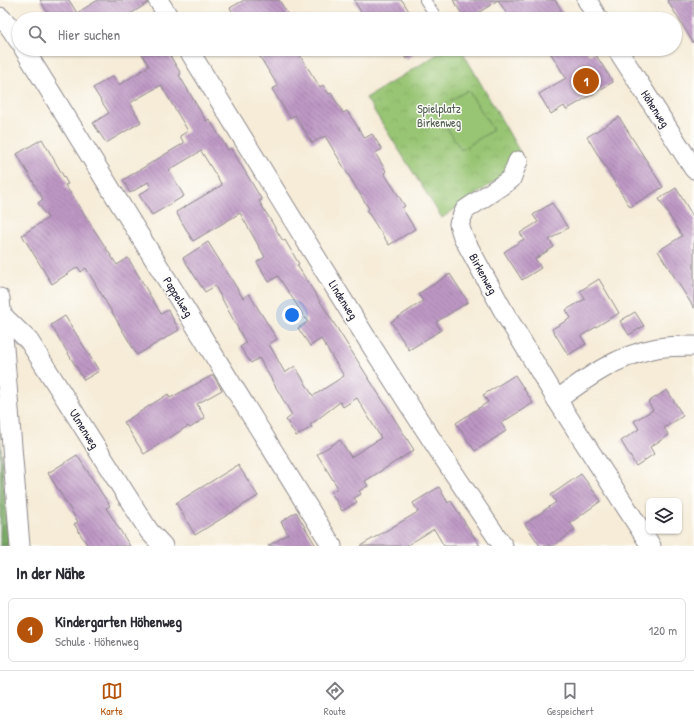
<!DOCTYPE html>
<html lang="de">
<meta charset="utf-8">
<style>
:root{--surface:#fff;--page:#f2f2f3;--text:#2b2b33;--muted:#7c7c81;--line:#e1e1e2;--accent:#b45309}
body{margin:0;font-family:"Patrick Hand",sans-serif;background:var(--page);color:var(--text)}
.controls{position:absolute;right:12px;bottom:12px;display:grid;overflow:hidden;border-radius:6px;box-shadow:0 1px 3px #0004}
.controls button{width:36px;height:36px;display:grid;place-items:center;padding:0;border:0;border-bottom:1px solid var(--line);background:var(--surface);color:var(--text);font:20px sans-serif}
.you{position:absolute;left:292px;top:315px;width:14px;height:14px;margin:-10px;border:3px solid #fff;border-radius:50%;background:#1a73e8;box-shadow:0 0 0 6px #1a73e833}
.badge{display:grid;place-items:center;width:26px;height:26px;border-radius:50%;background:var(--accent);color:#fff;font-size:13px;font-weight:700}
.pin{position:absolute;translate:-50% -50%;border:2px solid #fff;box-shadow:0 1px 4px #0006}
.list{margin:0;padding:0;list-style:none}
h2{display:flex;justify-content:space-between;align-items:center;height:52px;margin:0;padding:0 16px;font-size:17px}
h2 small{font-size:13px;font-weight:400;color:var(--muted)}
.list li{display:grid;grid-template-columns:26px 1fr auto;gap:12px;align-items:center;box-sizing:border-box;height:64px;margin:0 8px 8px;padding:0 8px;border:1px solid var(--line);border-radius:6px}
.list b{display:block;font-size:15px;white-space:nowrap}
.list p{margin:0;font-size:13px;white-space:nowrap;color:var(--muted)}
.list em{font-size:13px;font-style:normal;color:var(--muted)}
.icon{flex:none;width:22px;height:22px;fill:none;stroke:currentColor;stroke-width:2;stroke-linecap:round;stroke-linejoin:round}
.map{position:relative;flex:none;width:694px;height:546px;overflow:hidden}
.search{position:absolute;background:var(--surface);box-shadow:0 1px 3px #0004;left:12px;right:12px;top:12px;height:44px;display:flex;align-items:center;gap:10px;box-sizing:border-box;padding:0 14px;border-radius:22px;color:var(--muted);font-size:15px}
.sheet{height:124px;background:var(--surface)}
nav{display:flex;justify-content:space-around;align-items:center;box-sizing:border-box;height:56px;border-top:1px solid var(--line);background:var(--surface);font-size:11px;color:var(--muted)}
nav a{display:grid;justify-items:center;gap:2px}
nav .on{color:var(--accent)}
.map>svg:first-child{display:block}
</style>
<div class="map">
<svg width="694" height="546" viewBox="0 0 694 546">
<defs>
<pattern id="forest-crowns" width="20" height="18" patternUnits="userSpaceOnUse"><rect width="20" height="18" fill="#7aaa65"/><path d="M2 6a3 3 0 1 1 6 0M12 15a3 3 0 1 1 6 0" fill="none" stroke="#648a54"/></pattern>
<pattern id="park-crowns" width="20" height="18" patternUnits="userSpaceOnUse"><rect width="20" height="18" fill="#98c573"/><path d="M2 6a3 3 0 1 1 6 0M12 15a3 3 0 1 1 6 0" fill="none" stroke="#83a964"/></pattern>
<pattern id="building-back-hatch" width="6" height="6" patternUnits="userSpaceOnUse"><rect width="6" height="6" fill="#bd97c4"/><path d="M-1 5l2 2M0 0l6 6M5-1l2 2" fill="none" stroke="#997ba0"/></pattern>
</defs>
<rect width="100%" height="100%" fill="#fdfcf7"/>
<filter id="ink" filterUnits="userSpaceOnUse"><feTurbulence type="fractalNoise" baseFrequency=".025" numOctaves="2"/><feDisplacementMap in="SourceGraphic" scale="8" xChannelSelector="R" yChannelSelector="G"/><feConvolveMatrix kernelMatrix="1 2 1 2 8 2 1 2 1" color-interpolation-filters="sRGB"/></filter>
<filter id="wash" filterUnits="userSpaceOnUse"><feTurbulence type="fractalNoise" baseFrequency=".012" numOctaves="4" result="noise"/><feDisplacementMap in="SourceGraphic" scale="16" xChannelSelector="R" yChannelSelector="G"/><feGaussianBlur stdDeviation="0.9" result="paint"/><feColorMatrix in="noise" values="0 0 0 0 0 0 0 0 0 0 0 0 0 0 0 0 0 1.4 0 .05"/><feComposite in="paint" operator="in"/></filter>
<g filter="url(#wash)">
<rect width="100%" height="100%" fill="#f6ecd8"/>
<path fill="url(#forest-crowns)" stroke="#4e6650" d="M0,433L9,546H0Z"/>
<path fill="url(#park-crowns)" stroke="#5d7457" d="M446,49H461L521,154L504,175L442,218L366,98Z"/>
<path fill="#98c573" stroke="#5d7457" d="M468,90L493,130L461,150L436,109Z"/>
<g id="blocks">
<g fill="url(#building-back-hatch)">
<path d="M40,0H69L77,13L98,0H147L148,3L122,19H51Z"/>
<path d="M244,0H279L291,19H237L230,8Z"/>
<path d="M354,0H402L414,19H365Z"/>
<path d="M453,0H555L567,19H510L498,0L469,19H465Z"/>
<path d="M667,0H694V44Z"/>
<path d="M139,49H163L166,55L169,54L181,74L179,75L206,121L209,119L228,150L231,148L262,200L259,201L283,241L285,240L299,264L297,265L414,450L365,481L368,486L359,491L361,494L354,498L357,502L342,511L331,492L338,488L317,454L340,440L351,457L381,438L357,398L343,407L340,402L310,425L312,427L296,436L286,420L292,415L259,358L251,363L240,347L246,343L215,286L205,292L183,258L208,242L243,298L249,294L277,339L269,344L285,373L295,366L313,396L344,376L321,339L310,346L298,328L308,322L278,276L269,282L257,262L265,257L240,213L193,241L176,212L222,185L201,151L169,170L184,196L152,215L139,195L151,187L148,182L130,193L123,180L184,143L180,136L188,131L161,85L130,103L141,122L106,143L93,123L109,113L93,88L113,76L119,85L149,66Z"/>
<path d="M255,49H300L297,51L320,87L323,85L329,94L331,93L343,113L347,111L365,138L372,134L382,149L375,153L386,171L384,173L405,206L402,208L415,229L389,245L367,211L369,209L325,136L312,143L295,115L290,118L272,89L278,86Z"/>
<path d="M399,49H422L406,59Z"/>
<path d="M548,49H585L589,55L594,52L613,82L566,110L564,106L551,114L539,94L566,78Z"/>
<path d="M619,117L663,187L630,207L587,137Z"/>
<path d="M42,139L68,184L65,185L117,265L128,258L161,314L168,310L179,330L137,355L86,268L81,272L78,267L52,284L22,235L48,218L38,203L43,199L17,154Z"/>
<path d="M676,188L694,218V308L658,251L682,236L659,199Z"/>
<path d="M552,203L568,228L549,240L554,247L535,259L541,268L522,280L504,252L524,239L520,233L538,222L533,215Z"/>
<path d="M450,274L468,302L436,322L441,330L409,350L391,322L423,301L418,294Z"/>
<path d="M599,279L619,313L581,336L586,344L568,355L552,329L571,318L566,310L585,299L580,291Z"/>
<path d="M635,312L644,326L629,335L620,321Z"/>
<path d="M65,316L99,371L84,380L51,325Z"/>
<path d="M213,375L222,390L197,404L205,418L190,428L188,426L144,454L124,422L168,394L170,398Z"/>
<path d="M515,375L533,403L501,423L506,431L475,451L456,423L488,402L483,395Z"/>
<path d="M667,390L683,416L664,428L669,435L650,447L654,454L636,466L621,441L639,429L634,421L653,410L648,402Z"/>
<path d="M77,455L110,506L106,508L130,546H88L74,524L78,522L48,473Z"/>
<path d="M238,465L258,496L195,535L176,503Z"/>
<path d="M581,474L601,501L570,523L575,530L553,546H540L525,524L556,502L551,495Z"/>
<path d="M439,487L448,503L451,501L480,546H444L434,529L406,546H360L418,512L413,503Z"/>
<path d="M296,512L316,546H268L288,534L281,522Z"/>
</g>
</g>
</g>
<g filter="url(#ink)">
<use href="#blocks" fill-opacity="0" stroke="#8c878a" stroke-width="1"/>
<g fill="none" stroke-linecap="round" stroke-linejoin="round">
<g stroke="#8c878a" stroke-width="12">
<path id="service" d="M425,0L435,15"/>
</g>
<g stroke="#8c878a" stroke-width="21">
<g id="minor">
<path d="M158,0L170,19"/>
<path d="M587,0L598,19"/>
<path d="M0,17L9,26L19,41"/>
<path d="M24,49L332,546"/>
<path d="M188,49C291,216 392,385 503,546"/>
<path d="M617,49L694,169"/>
<path d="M518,161L511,179L465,210L459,224L463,237L504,312L557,400"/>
<path d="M0,298L20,546"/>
<path d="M1,314L29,341L149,531L163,546"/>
<path d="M651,546L557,400C587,377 619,355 657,348C669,346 682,346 694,346"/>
</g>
</g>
<use href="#service" stroke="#fff" stroke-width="10"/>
<use href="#minor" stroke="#fff" stroke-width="19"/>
</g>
</g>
<g text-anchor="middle" stroke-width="3" stroke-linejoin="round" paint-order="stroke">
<g font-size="12" fill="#4b5b4f" stroke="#fdfcf7">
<text x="439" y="113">Spielplatz<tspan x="439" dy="14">Birkenweg</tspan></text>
</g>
<g font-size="12" fill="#22223b" stroke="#fdfcf7">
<text transform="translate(655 109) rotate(57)" y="4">Höhenweg</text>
<text transform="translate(483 274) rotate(61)" y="4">Birkenweg</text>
<text transform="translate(178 297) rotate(58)" y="4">Pappelweg</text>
<text transform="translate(343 300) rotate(58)" y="4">Lindenweg</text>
<text transform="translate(84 429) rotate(58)" y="4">Ulmenweg</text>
</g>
</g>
</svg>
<div class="controls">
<button><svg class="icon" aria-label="layers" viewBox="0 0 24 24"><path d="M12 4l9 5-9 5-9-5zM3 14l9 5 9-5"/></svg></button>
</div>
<div class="you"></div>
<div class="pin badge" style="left:586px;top:81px">1</div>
<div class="search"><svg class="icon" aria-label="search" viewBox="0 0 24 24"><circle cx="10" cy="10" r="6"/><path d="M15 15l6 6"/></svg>Hier suchen</div>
</div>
<section class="sheet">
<h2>In der Nähe<small></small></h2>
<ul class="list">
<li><span class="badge">1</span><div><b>Kindergarten Höhenweg</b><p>Schule · Höhenweg</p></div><em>120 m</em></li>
</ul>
</section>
<nav>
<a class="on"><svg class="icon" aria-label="map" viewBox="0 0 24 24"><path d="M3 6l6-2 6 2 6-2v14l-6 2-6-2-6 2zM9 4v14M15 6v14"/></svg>Karte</a>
<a><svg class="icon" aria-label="directions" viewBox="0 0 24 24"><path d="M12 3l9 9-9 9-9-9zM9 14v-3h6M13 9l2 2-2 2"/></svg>Route</a>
<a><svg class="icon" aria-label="saved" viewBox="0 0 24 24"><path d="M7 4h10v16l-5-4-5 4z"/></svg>Gespeichert</a>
</nav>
